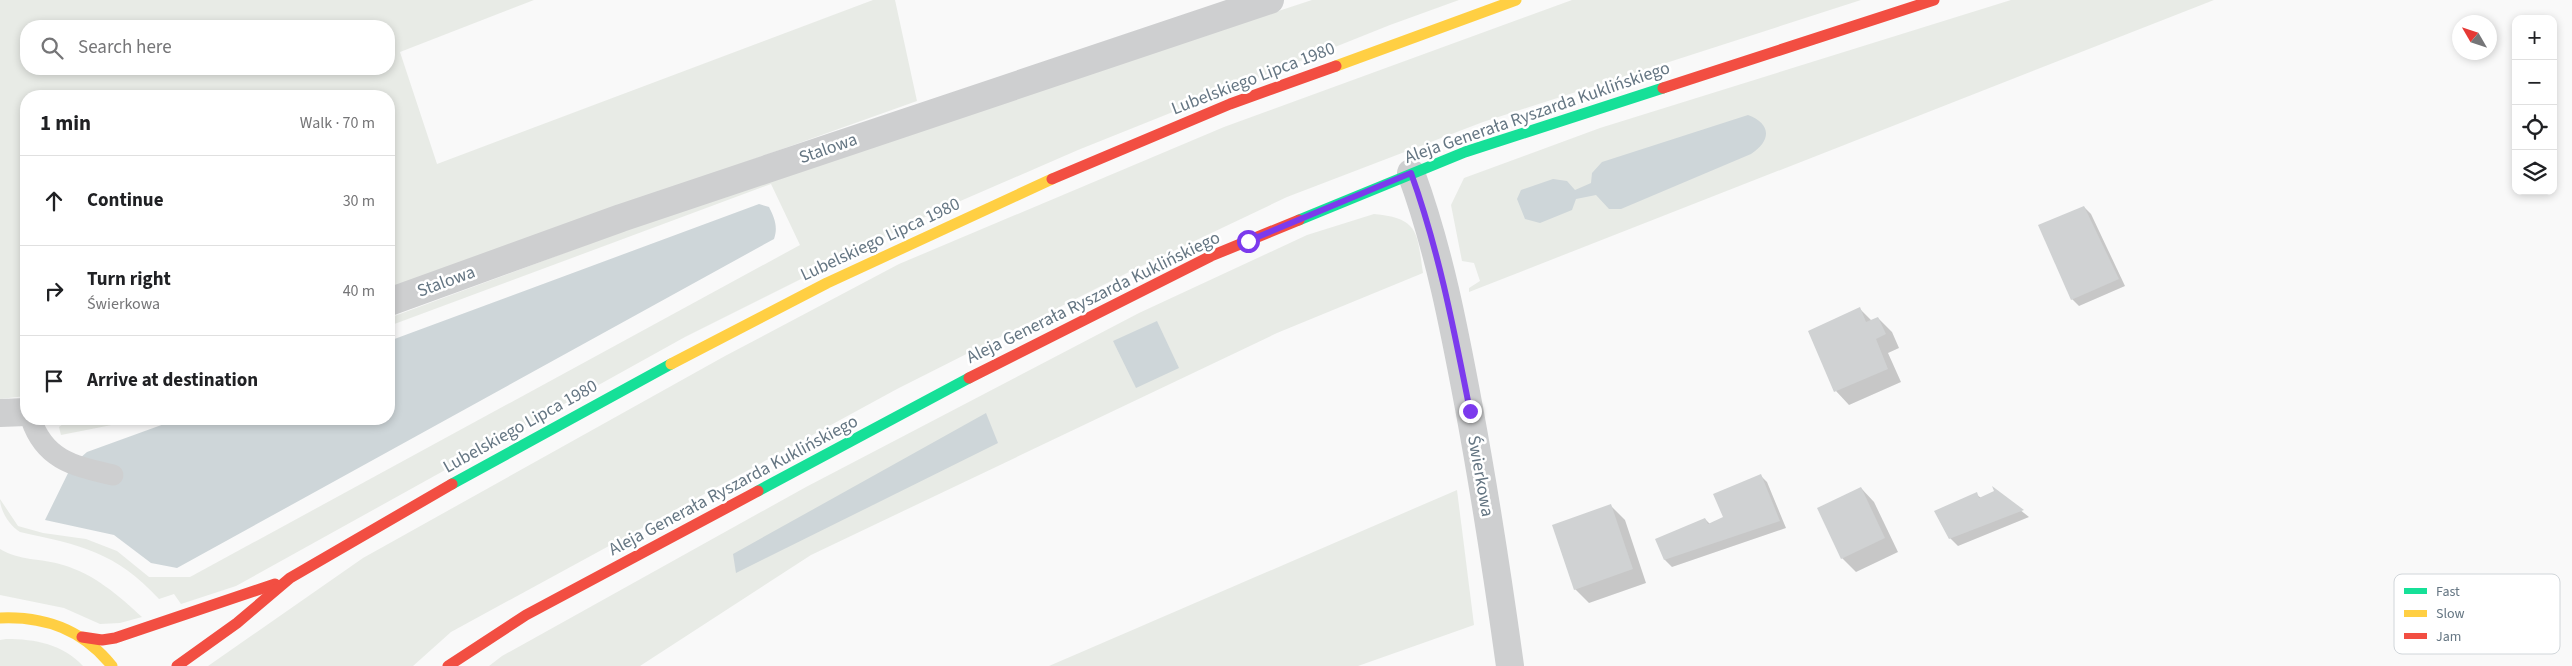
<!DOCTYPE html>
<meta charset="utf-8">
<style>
:root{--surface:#fff;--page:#f6f6f6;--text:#202124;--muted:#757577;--line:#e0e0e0}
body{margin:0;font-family:"Source Sans 3",sans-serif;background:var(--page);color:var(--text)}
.controls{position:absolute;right:15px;top:15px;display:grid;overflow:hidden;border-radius:10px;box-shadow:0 2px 8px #0003}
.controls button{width:45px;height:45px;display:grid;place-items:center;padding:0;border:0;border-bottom:1px solid var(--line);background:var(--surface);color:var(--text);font:25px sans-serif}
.compass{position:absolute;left:2452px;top:15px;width:45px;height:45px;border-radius:50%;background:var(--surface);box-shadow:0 2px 8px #0003;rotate:309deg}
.stop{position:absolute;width:15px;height:15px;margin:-11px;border:4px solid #7c3aed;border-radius:50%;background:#fff}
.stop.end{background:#7c3aed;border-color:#fff;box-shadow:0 1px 5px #0008}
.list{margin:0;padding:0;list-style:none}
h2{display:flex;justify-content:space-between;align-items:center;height:65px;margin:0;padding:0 20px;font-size:21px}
h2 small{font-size:16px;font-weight:400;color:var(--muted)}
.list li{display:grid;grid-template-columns:32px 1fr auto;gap:15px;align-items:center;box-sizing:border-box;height:90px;padding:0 20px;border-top:1px solid var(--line)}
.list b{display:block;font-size:19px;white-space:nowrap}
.list p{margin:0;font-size:16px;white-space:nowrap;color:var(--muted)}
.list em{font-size:16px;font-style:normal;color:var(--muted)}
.icon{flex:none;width:28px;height:28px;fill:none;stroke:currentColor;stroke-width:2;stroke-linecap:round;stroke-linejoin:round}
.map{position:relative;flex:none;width:2572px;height:666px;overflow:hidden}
.search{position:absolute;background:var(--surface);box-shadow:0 2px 8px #0003;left:20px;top:20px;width:375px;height:55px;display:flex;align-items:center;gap:12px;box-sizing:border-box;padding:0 18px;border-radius:20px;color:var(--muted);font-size:19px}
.panel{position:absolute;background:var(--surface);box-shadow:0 2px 8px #0003;left:20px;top:90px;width:375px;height:335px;border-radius:20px}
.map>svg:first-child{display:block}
</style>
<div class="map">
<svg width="2572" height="666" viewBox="0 0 2572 666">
<rect width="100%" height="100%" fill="#f9f9f9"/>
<g fill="#e8ebe6" fill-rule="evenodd">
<path d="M0,0H534L400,52L437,164L873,0H895L917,101L389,289V96H26V396L0,399ZM26,26H389V69H26Z"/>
<path d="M1312,0H1459L1390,25L1078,150L935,212L685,337L236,586L181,604L174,594L159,599C116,552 80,545 20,532C10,526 0,511 0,499L18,526L43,533L86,539L117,551L149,577H190L800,245L771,184L389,326V318L772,176Z"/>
<path d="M1572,0H1861L1483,122L1287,197L1125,274L897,389L451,632L413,666H208L363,558L725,356L899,264L1224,127Z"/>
<path d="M2011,0H2214L1469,292V288L1480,281L1474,263L1462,261L1451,205L1464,178L1600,128Z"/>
<path d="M1374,214C1420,218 1417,234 1423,273L1277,333L811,555L640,666H489L502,656L806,487L1139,313L1307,235Z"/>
<path d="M88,419H142L61,435L59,427L63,424Z"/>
<path d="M1457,490L1474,625L1358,666H1049Z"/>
<path d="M0,549C19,561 41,558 63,565C94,574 118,595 142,617L120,623L100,624L64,608L0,595Z"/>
<path d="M6,639C36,639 62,644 83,666H0V640Z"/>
</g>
<g fill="#ced6d9">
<path d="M1748,115C1772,124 1771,141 1751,154L1621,209H1609L1596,195L1576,199L1572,210L1540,223L1525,219L1517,199L1521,190L1553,179L1567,181L1575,190L1591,183L1592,173L1602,162Z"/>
<path d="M759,204L769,207C775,219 778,227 774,239L177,568L151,563L114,535L45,520L72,465L87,452L178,419H389V341Z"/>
<path d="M1157,321L1179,368L1136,388L1113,341Z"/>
<path d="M986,413L998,443L736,573L733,554Z"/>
</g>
<g fill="#0003">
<path d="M2084,207L2091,214L2125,286L2079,306L2072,299Z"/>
<path d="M1859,308L1872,321L1878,318L1892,332L1899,348L1888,353L1901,382L1849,405L1836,391Z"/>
<path d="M1760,475L1767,482L1786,528L1672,567L1665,560L1657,540L1705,519L1710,524L1725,518Z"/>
<path d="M1861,488L1874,502L1898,552L1856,572L1842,558Z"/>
<path d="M1995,490L2029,517L1958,546L1950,538L1936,511L1976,494L1981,498L1996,492Z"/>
<path d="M1611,506L1625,520L1646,583L1589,603L1575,589Z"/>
</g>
<g fill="#d0d2d3">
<path d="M2084,206L2119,279L2071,300L2038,225Z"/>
<path d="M1860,307L1866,322L1878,317L1886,334L1876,339L1888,369L1834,392L1808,331Z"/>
<path d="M1761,474L1780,521L1664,560L1655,539L1705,518L1708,524L1723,517L1713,494Z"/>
<path d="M1992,486L2024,510L1949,539L1934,511L1977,492L1979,498L1994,491Z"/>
<path d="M1861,487L1885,538L1841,559L1817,508Z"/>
<path d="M1611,504L1633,569L1574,590L1552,525Z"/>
</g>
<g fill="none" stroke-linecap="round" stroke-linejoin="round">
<path stroke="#cecfd0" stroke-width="21" d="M31,419C45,461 75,466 113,475"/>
<g stroke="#cecfd0" stroke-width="28">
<path d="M1411,173C1439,249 1454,328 1469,408C1485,494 1498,579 1510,666"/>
<path d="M389,302L621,218L1270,0"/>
<path d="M0,413L26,412"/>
</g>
<g stroke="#16e098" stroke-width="11">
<path d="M1299,220L1465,152L1663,88"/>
<path d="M452,484L671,364"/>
<path d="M758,491L969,378"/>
</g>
<g stroke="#ffcf43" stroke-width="11">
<path d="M1336,66L1516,0"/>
<path d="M671,364L827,283L1052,179"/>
<path d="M0,618C46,616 83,630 112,666"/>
</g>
<g stroke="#f24e42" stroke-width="11">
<path d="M1663,88L1934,0"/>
<path d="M1052,179L1230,104L1336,66"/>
<path d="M969,378L1211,256L1299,220"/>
<path d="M82,637L102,640L115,638L275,584"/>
<path d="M177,666L237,623L290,578L452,484"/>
<path d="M448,666L526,615L758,491"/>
</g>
</g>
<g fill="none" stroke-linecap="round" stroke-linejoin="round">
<path stroke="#7c3aed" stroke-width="6" d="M1248,241L1411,173C1439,251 1454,330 1470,411"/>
</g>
<g text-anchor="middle" stroke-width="5" stroke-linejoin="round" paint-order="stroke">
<g font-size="18" fill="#657683" stroke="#fff">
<text transform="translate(1253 78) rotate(-21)" y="6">Lubelskiego Lipca 1980</text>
<text transform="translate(1537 112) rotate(-19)" y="6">Aleja Generała Ryszarda Kuklińskiego</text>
<text transform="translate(828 148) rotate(-19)" y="6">Stalowa</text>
<text transform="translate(880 239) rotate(-25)" y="6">Lubelskiego Lipca 1980</text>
<text transform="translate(446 281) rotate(-20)" y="6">Stalowa</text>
<text transform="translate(1093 297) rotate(-26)" y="6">Aleja Generała Ryszarda Kuklińskiego</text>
<text transform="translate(520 426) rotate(-29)" y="6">Lubelskiego Lipca 1980</text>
<text transform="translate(1481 476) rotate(80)" y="6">Świerkowa</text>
<text transform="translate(733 485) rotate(-28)" y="6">Aleja Generała Ryszarda Kuklińskiego</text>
</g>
</g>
<rect x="2394" y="574" width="166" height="80" rx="8" fill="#fff" stroke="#d1d6da" stroke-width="1"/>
<rect x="2404" y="588" width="23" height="6" fill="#16e098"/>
<rect x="2404" y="610" width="23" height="7" fill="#ffcf43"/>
<rect x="2404" y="633" width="23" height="6" fill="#f24e42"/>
<g font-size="14" fill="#657683">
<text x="2436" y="596">Fast</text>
<text x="2436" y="618">Slow</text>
<text x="2436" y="641">Jam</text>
</g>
</svg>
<div class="controls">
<button>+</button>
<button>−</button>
<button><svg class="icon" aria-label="locate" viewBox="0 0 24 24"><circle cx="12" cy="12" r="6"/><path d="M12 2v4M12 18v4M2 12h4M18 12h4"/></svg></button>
<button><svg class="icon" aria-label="layers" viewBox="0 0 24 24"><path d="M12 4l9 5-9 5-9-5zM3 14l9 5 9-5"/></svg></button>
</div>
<svg class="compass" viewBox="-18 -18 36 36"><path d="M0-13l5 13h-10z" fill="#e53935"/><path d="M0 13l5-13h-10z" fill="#757577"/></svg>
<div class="stop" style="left:1248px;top:241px"></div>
<div class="stop end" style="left:1470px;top:411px"></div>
<div class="search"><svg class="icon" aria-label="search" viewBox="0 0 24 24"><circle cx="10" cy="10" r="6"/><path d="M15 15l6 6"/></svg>Search here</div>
<section class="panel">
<h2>1 min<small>Walk · 70 m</small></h2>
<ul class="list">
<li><svg class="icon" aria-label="ahead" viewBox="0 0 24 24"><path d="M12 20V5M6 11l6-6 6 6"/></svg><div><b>Continue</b></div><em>30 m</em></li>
<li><svg class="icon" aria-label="right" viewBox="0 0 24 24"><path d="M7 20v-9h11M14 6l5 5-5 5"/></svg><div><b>Turn right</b><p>Świerkowa</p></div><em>40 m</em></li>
<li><svg class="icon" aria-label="arrive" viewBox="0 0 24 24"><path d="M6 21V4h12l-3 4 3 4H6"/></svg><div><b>Arrive at destination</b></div></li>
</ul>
</section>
</div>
